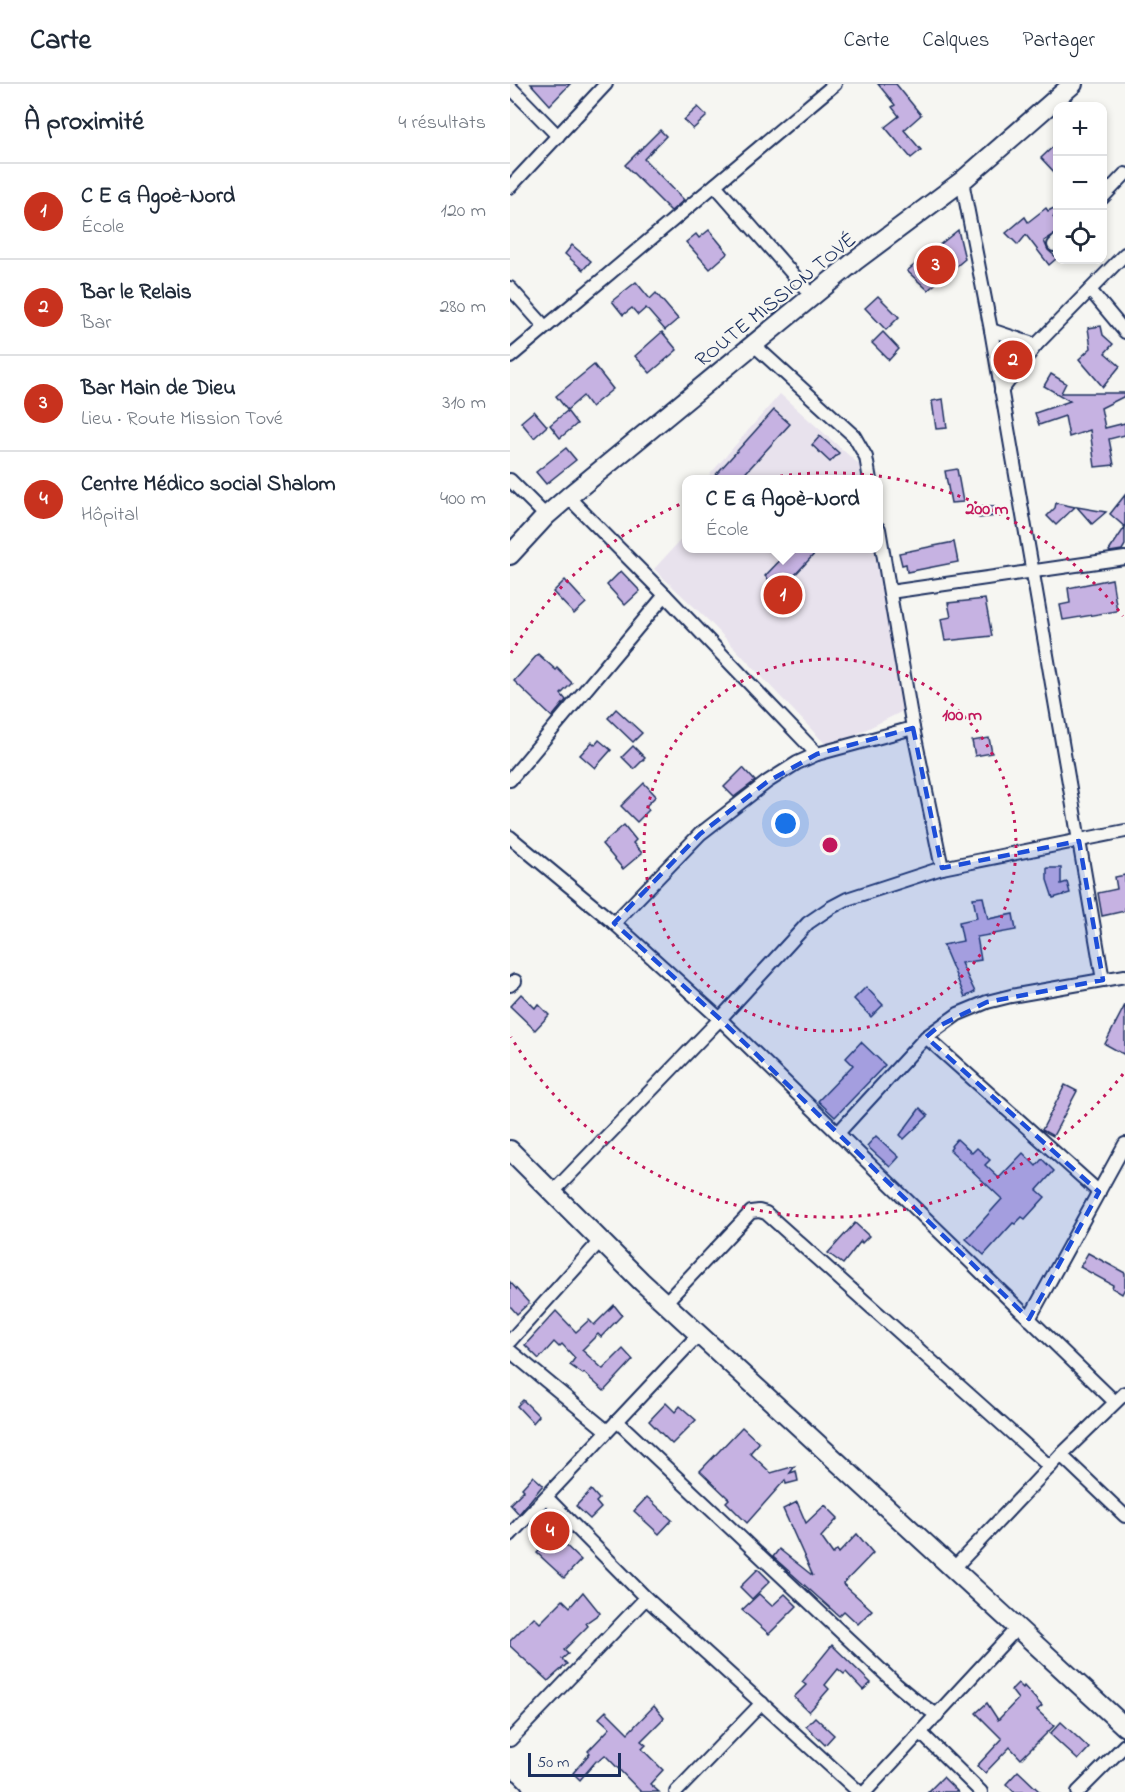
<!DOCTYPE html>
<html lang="fr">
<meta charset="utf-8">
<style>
:root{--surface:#fff;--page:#f2f2f3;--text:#1f2937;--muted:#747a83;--line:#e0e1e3;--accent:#c8321e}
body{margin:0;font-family:"Indie Flower",sans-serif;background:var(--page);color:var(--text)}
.controls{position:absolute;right:18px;top:18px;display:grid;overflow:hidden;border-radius:12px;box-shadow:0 3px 9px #0003}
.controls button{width:54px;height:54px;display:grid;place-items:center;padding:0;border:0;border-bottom:2px solid var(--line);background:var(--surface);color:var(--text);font:30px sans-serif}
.scale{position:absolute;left:18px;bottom:15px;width:93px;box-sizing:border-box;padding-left:6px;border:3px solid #1b2f5e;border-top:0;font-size:16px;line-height:21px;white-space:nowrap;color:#1b2f5e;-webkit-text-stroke:4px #f6f6f2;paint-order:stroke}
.you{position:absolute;left:276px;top:740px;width:21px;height:21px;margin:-15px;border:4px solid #fff;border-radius:50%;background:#1a73e8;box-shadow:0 0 0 9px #1a73e833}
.badge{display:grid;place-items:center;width:39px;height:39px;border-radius:50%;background:var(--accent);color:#fff;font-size:20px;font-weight:700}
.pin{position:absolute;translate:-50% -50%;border:3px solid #fff;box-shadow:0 2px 6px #0006}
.popup{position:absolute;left:172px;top:391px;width:201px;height:78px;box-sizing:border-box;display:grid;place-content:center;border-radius:12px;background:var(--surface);filter:drop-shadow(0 2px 4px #0005);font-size:20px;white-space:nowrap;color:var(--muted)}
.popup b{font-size:22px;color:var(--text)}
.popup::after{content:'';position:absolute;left:50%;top:100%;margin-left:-12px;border:12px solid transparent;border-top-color:var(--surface)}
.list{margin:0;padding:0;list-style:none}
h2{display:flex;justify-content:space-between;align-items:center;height:78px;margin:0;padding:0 24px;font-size:26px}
h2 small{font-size:20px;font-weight:400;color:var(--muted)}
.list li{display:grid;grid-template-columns:39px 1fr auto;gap:18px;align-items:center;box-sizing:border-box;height:96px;padding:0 24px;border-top:2px solid var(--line)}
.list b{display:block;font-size:22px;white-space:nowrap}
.list p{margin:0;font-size:20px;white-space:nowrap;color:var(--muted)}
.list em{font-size:20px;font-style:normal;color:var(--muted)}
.icon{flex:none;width:33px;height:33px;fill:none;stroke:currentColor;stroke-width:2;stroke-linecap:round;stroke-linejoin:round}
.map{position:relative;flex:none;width:615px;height:1708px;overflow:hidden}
header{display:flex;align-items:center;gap:36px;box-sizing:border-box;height:84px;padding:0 30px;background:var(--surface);border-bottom:2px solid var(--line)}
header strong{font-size:28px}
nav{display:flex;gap:33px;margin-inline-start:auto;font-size:21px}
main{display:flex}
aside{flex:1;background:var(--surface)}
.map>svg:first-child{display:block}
</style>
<header>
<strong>Carte</strong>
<nav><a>Carte</a><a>Calques</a><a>Partager</a></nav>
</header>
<main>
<aside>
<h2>À proximité<small>4 résultats</small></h2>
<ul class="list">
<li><span class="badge">1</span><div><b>C E G Agoè-Nord</b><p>École</p></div><em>120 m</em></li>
<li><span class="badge">2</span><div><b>Bar le Relais</b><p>Bar</p></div><em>280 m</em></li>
<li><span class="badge">3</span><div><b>Bar Main de Dieu</b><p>Lieu · Route Mission Tové</p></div><em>310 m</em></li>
<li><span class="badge">4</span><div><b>Centre Médico social Shalom</b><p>Hôpital</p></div><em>400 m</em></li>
</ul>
</aside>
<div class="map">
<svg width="615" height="1708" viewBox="0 0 615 1708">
<rect width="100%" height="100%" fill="#f6f6f2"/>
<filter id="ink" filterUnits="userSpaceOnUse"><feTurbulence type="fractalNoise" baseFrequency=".0167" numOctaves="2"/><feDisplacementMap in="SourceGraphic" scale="12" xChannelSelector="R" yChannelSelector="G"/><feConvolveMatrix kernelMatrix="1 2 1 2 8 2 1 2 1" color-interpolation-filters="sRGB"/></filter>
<g filter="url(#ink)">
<g fill="#e8e2ed">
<path d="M270,310L352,383L354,396H195Z"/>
<path d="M177,449V464L366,465L395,626L319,664L200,538L144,485Z"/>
</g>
<g fill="#c6b2e2" stroke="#1b2f5e" stroke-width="1.5">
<path d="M21,0H60L40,21Z"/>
<path d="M368,0H386L411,31L394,46L411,66L401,74L375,43L389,32L382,23L385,21Z"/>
<path d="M188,23L197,32L183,45L174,36Z"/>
<path d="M150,46L156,52L134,75L174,116L161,127L115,81Z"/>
<path d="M548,58V92L531,74Z"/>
<path d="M548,122V128L543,133L548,139V148L534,157L538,166L547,174L539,181L516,151L508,161L496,149L515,133L518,138L536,124L538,127Z"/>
<path d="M199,146L218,169L200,185L176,158L186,150L189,154Z"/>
<path d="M448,146L455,175L418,206L397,187Z"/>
<path d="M62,161L81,177L73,186L55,170Z"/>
<path d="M126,198L140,215L146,209L168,235L155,246L136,224L128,231L122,224L113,231L102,217Z"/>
<path d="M368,212L389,233L376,246L355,224Z"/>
<path d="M591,242L593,251L603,260L595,269L610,282L593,303L569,275L581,264L578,244Z"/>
<path d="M152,248L167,266L140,289L125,272Z"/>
<path d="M373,248L389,265L379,276L362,259Z"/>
<path d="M84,281L103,305L81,323L73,312L57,326L46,312Z"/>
<path d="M541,290L556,299L551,309H615V312L591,324L595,344L615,339V351L599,355L604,381L585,383L580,346L559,353L555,332L529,341L525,329L560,317L534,302Z"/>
<path d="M433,315L437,344L426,345L422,317Z"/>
<path d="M264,326L280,340L229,396H201Z"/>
<path d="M24,327L37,342L24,354L11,338Z"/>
<path d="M57,327L67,340L50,354L40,341Z"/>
<path d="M310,352L329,369L320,378L302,361Z"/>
<path d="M56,364L66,376L36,400L26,388Z"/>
<path d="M447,385L453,418L441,419L435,387Z"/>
<path d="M615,411V443L600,430Z"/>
<path d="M546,419L565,423L546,441L537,432L545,424Z"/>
<path d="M484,422L486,432L469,434L467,423Z"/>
<path d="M567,423L596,428L582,440Z"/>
<path d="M615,443V461L612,466L600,468L599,467Z"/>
<path d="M444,458L448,478L397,488L396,480L392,481L389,469Z"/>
<path d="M281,465H309L270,507L255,492Z"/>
<path d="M111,487L130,507L115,521L97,501Z"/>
<path d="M602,495L607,527L553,536L550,521L560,519L558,504Z"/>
<path d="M55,496L76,519L64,530L43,508Z"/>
<path d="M475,515L482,552L435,557L431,535L441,533L438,519Z"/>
<path d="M28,570L46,586L47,584L62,599L51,610L56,616L42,633L4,597Z"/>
<path d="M106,625L132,649L123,658L98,634Z"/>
<path d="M479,654L482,669L465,672L462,657Z"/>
<path d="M89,656L101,666L85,684L70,671L82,658L85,661Z"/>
<path d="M123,662L135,674L124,685L112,673Z"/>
<path d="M233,684L245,697L224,713L214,703Z"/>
<path d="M134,699L146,712L136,722L139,726L127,738L111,722Z"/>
<path d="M114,741L126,756L123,759L132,769L113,785L92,760Z"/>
<path d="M537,784H551V800L557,798L560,809L543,814L537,796Z"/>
<path d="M615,791V827L592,832L588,809L607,805L605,793Z"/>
<path d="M473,813L478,835L503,830L506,846L467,853L471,876L451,879L465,908L455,913L433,861L453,857L449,838L467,834L463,814Z"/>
<path d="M356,903L373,921L361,933L344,915Z"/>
<path d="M11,910L25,924L28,920L39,931L25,946L0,922Z"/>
<path d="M615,921V971L595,960Z"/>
<path d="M351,958L375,981L325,1033L308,1017L343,981L336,974Z"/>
<path d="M555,1001L567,1007L543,1052L532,1046Z"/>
<path d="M410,1024L418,1032L394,1055L390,1051Z"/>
<path d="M366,1052L389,1073L380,1083L357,1062Z"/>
<path d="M447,1055L462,1069L467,1064L480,1076L475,1081L489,1094L513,1069L526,1082L532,1075L544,1087L527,1106L535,1113L515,1135L512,1133L505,1140L503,1139L474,1171L456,1155L492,1115L440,1066L442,1063L441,1062Z"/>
<path d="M345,1139L359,1152L352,1159L351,1157L333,1180L318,1169Z"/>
<path d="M578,1169L615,1189V1204L612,1210L602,1204L603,1201L570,1183Z"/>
<path d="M0,1198L19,1219L7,1230L0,1222Z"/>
<path d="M104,1221L112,1231L91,1253L88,1250L72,1266L93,1285L113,1265L123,1276L94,1307L74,1289L73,1290L60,1281L65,1274L52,1260L49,1263L44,1258L29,1275L15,1261L46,1227L66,1248L79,1236L84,1241Z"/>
<path d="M13,1316L29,1332L23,1339L7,1322Z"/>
<path d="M156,1319L165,1328L170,1322L186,1336L162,1360L139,1337Z"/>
<path d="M232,1343L249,1359L240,1369L261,1389L285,1382L280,1389L286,1387L288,1397L276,1400L275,1396L237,1439L216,1418L219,1415L190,1387Z"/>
<path d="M23,1392L33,1401L9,1430L0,1420L14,1406L12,1404Z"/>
<path d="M81,1406L89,1415L86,1418L91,1424L80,1435L66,1422Z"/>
<path d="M137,1413L162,1436L149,1450L124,1427Z"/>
<path d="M287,1418L296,1439L315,1421L328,1434L311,1453L323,1470L327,1466L329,1469L347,1450L363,1469L333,1500L362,1526L348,1540L334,1527L329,1532L263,1473L269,1465L303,1492L273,1425Z"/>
<path d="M45,1451L71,1476L54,1494L27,1469Z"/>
<path d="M248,1485L260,1497L242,1515L230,1503Z"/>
<path d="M73,1508L90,1529L76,1539L78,1542L54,1566L58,1570L52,1575L57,1580L38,1597L0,1562V1557L24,1533L30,1539L53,1516L60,1523Z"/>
<path d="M249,1510L262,1522L275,1510L287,1522L259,1550L232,1526Z"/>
<path d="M322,1561L361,1599L353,1606L336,1588L334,1590L328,1585L315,1601L319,1605L299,1628L284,1613L296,1601L292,1598Z"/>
<path d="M508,1599L513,1604L514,1602L532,1622L527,1626L544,1642L511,1675L500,1663L475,1689L467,1682L492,1655L466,1629L477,1619L488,1636L508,1615L501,1606Z"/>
<path d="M144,1622L154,1634L131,1657L136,1661L132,1665L153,1686L140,1700L149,1708H131L95,1671L88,1677L87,1676L70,1696L63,1689L80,1669L78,1667L100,1644L89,1634L96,1627L118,1649Z"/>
<path d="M305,1633L324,1651L315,1661L296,1642Z"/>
<path d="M551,1638L579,1664L568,1676L540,1650Z"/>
<path d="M508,1687L530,1708H504L496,1700Z"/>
<path d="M433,1693L448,1708H418Z"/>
</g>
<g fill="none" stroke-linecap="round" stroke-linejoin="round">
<g stroke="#1b2f5e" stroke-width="16">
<g id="street">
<path d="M0,3L48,52"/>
<path d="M452,97L481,246L593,896"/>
<path d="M205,101L302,212"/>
<path d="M0,103L96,0"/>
<path d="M592,114L615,90"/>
<path d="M544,161L548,157"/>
<path d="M0,204L35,243"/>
<path d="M580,206L615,248"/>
<path d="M481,246L526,261"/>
<path d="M244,261L344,352L356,373L360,396"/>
<path d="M0,273L325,0"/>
<path d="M491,307L526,261L615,170"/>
<path d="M0,396L36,432"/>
<path d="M58,413L155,511L307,670"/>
<path d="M369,445L403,644L432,784"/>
<path d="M380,508L615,474"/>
<path d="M0,696L155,511"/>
<path d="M0,753L104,839L210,935L605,1318"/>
<path d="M104,839L190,750L257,698L287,679L307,670L403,644"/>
<path d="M0,901L5,897"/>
<path d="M416,953L589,1108"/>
<path d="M328,1049L416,953L448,930L477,918L501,912L615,892"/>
<path d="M43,1108L210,935L298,839L320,824L337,815L432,784L615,747"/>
<path d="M155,1219L241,1128L249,1127L256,1129L540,1383"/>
<path d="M519,1235L615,1060"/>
<path d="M0,1257L90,1157"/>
<path d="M0,1267L97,1347"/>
<path d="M107,1337L387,1601L405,1616L427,1631"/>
<path d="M551,1371L615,1432"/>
<path d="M36,1413L136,1514L349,1708"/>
<path d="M0,1451L189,1250"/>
<path d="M443,1485L551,1371L615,1309"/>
<path d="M411,1649L471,1708"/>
<path d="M0,1656L136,1514"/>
<path d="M0,1702L6,1708"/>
<path d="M166,1708L252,1619"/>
<path d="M355,1708L507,1544"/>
<path d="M568,1708L615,1661"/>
</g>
</g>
<g stroke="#1b2f5e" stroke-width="22">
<g id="secondary">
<path d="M0,471L36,432L58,413L345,177L452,97L563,0"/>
<path d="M0,1066L131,1197L615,1643"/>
</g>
</g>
<use href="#street" stroke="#f6f6f2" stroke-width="12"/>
<use href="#secondary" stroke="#f6f6f2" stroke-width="18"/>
</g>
</g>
<path fill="#1d4ed8" fill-opacity="0.2" stroke="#1d4ed8" stroke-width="4.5" stroke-dasharray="12 8" stroke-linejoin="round" d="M403,644L432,784L569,757L593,896L477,918L429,942L416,953L589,1108L519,1235L210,935L104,839L190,750L257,698L307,670Z"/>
<g fill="none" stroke="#c2185b" stroke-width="3" stroke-dasharray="3 6">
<circle cx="320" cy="761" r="186"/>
<path d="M613 990A372 372 0 0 1 1 953M1 569A372 372 0 0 1 613 532"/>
</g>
<g text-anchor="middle" stroke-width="4.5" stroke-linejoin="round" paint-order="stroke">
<g font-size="21" fill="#1b2f5e" stroke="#f6f6f2">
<text transform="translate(265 215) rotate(-39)" y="7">ROUTE MISSION TOVÉ</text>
</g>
</g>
<circle cx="320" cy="761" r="9" fill="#c2185b" stroke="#f6f6f2" stroke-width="3"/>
<g font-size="18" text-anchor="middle" font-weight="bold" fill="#c2185b" stroke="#f6f6f2" stroke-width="4.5" stroke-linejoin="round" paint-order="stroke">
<text x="477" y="430">200 m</text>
<text x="452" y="636">100 m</text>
</g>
</svg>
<div class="controls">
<button>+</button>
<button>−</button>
<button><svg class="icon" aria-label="locate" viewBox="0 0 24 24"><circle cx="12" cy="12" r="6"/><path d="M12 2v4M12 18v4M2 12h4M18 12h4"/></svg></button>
</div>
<div class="scale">50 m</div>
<div class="you"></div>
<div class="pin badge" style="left:273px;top:511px">1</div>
<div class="popup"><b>C E G Agoè-Nord</b>École</div>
<div class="pin badge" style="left:503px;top:276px">2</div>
<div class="pin badge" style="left:426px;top:181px">3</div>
<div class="pin badge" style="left:40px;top:1447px">4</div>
</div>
</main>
